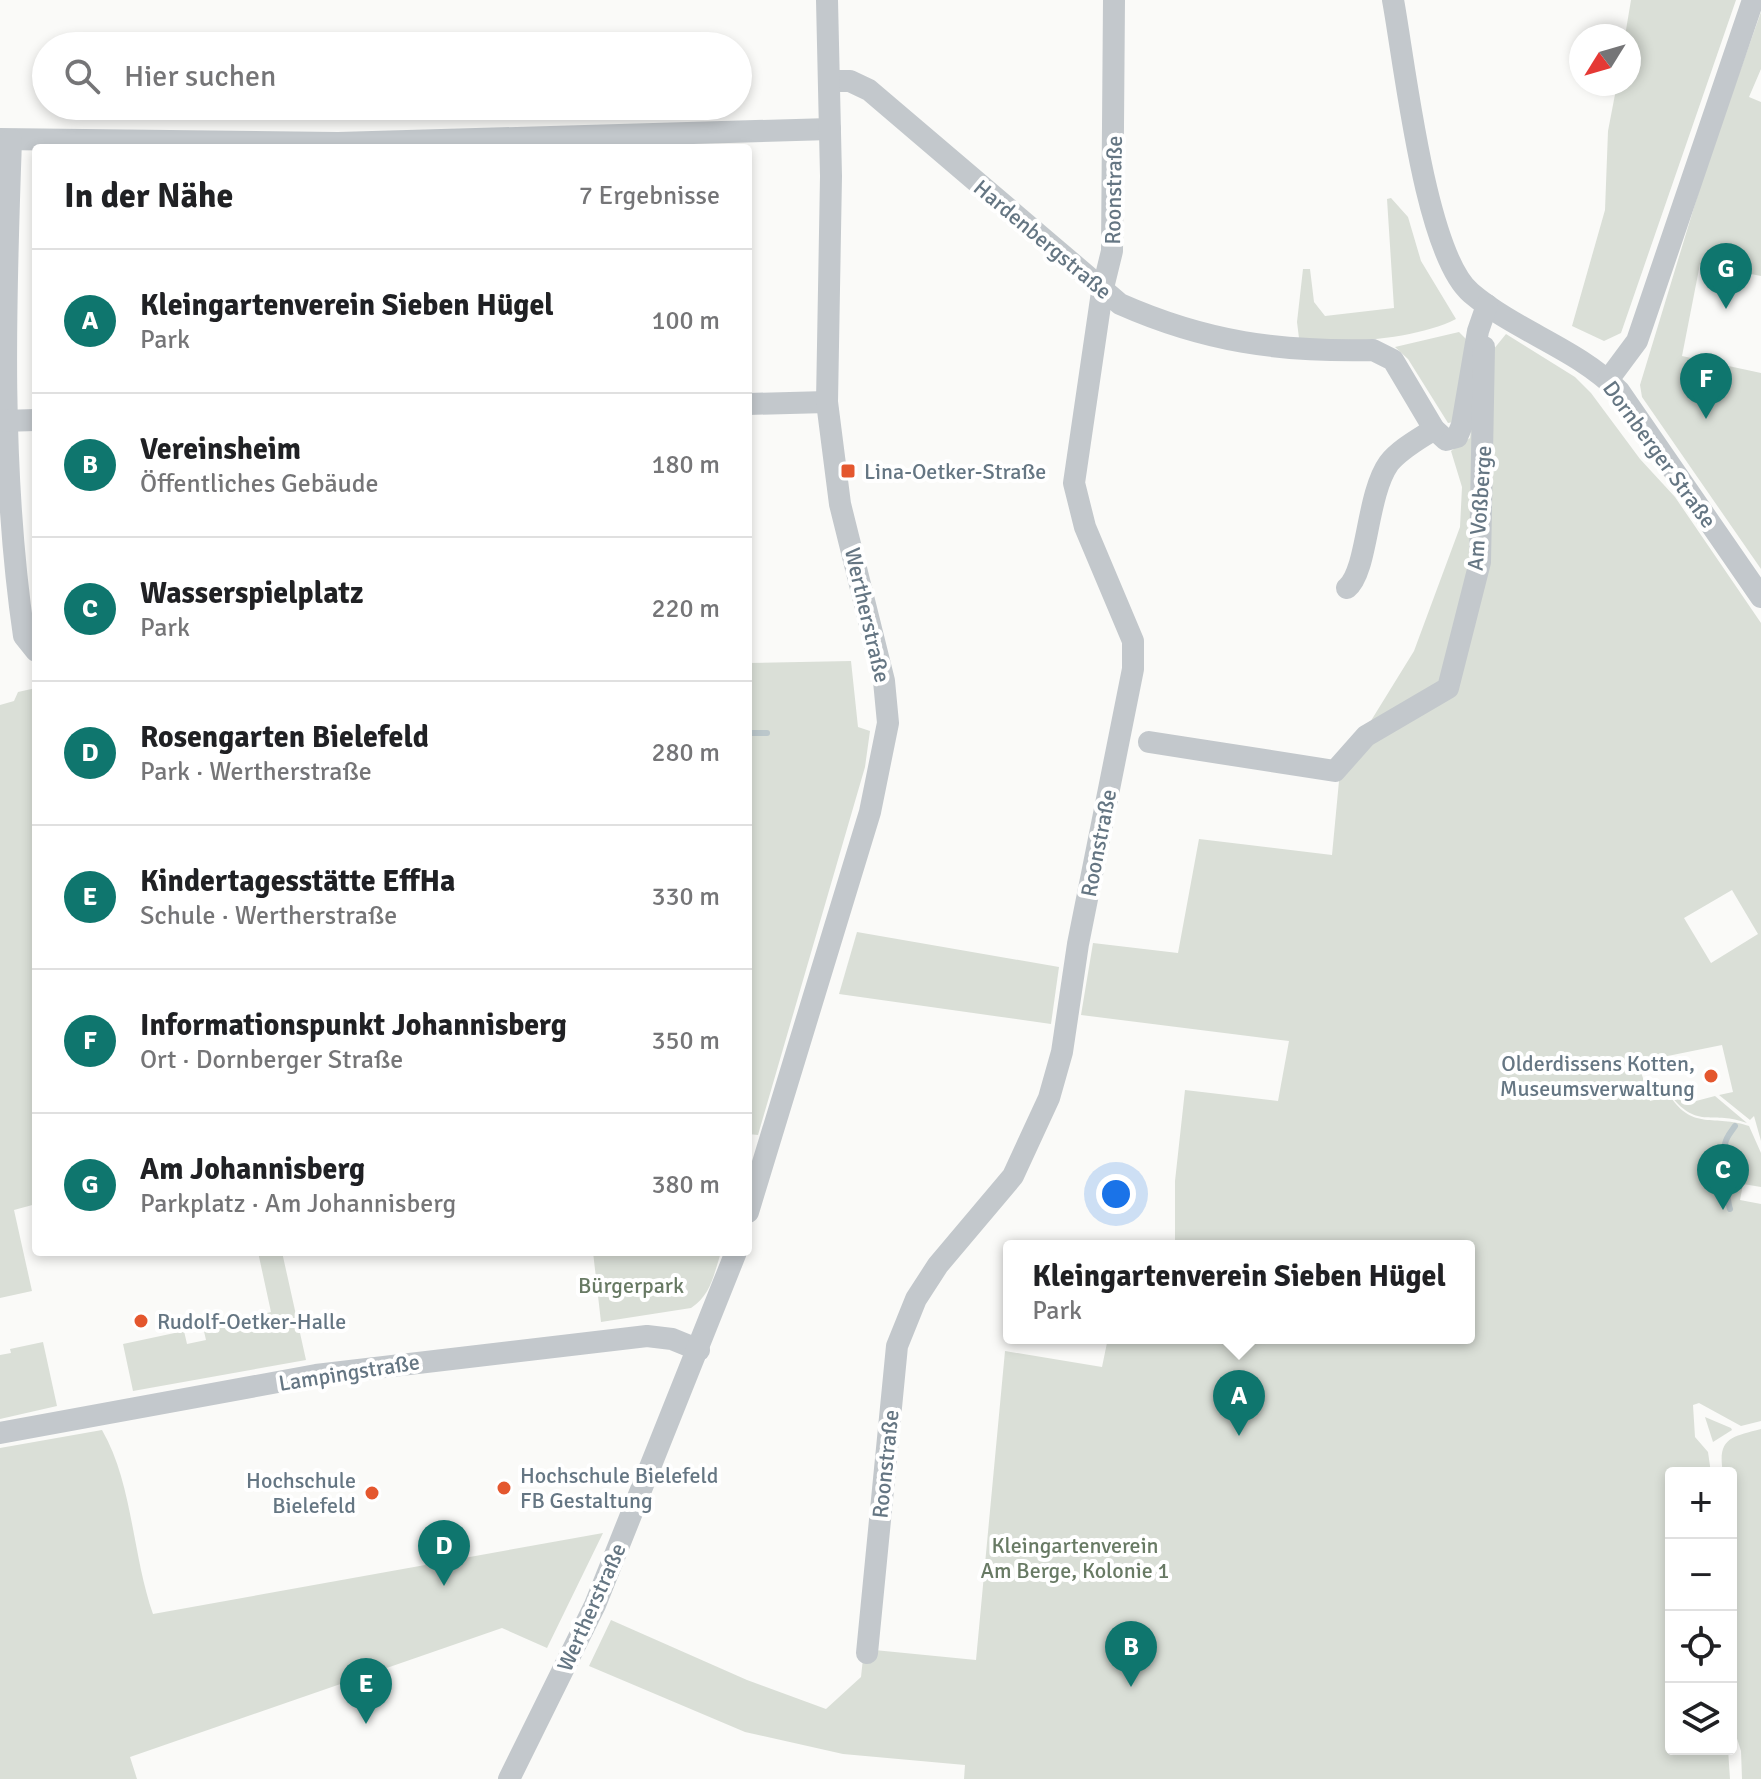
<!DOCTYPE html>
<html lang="de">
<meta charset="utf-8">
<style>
:root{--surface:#fff;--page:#f2f2f2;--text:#202124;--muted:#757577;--line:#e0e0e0;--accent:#0f766e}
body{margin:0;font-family:Signika,sans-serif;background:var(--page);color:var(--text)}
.controls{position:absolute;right:24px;bottom:24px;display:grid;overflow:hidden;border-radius:8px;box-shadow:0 4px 12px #0003}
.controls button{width:72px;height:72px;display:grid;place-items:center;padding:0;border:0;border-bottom:2px solid var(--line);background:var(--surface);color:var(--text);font:40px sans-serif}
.compass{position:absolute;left:1569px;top:24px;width:72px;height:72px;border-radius:50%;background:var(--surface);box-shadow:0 4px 12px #0003;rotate:233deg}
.you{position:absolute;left:1116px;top:1194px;width:28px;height:28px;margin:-20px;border:6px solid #fff;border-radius:50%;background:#1a73e8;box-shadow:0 0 0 12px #1a73e833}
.badge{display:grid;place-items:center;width:52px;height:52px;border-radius:50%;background:var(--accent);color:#fff;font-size:26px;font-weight:700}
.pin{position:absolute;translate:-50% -66px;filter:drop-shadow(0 2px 4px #0008)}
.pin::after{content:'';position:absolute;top:42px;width:28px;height:24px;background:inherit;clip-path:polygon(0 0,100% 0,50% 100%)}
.popup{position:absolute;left:1003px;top:1240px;width:472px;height:104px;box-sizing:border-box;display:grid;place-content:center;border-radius:8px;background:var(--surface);filter:drop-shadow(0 2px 6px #0005);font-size:26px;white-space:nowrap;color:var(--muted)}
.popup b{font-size:30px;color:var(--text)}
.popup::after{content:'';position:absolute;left:50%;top:100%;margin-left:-16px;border:16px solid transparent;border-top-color:var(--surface)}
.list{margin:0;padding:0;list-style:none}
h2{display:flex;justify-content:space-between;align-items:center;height:104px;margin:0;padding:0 32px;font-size:34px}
h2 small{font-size:26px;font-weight:400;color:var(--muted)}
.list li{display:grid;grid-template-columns:52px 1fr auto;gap:24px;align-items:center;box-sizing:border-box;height:144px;padding:0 32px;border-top:2px solid var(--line)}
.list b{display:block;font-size:30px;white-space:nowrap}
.list p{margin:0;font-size:26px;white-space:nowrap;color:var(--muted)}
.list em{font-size:26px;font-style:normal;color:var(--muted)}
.icon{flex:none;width:44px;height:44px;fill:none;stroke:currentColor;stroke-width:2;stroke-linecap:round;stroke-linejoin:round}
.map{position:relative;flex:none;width:1761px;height:1779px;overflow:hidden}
.search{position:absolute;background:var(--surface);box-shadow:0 4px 12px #0003;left:32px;top:32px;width:720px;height:88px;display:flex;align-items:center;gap:20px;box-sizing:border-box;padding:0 28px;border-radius:44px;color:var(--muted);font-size:30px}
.panel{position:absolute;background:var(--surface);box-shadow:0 4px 12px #0003;left:32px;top:144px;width:720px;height:1112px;border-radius:8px}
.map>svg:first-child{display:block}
</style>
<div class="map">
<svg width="1761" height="1779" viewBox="0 0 1761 1779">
<rect width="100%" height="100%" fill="#fafaf8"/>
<g fill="#dadfd7" fill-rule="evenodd">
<path d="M1631,0H1736L1621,333L1604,341L1572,326L1605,210L1608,131L1617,84H1629V36H1625Z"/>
<path d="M1761,12V69L1749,97L1761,102V276L1700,264L1682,356L1761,373V569L1642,397L1640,385L1709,158Z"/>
<path d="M1391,198L1408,217L1421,261L1456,319C1417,339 1342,345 1299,338L1297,322L1303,269H1310L1314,302L1325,316L1394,308L1387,199Z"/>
<path d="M1459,332L1466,339L1454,422L1448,423L1408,359L1395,347Z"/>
<path d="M1506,334L1575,377L1591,393L1640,459L1675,497L1761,623V1141L1754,1116L1750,1120L1719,1095L1733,1092L1722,1045L1638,1062L1650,1101L1670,1096C1693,1131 1714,1114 1749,1126L1761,1153V1187L1743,1184L1740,1200L1761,1204V1421L1741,1426L1699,1403L1693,1405L1695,1437L1708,1452L1711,1473H1671V1749H1728L1730,1779H964L965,1765L843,1754L745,1732L589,1666L611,1620L747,1680L826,1709L861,1677L864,1649L976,1660L1005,1351L1102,1367L1108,1338H1469V1246H1175V1181L1185,1090L1278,1101L1289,1041L1081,1015L1093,943L1178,953L1199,839L1332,855L1339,781L1348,758L1414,651L1460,527L1462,487L1451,451L1470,438L1480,366ZM1732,890L1758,934L1711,963L1684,918Z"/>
<path d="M851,661L858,727L870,731L865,767L758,1135L748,1134V663Z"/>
<path d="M36,688V1204L14,1210L32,1291L0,1298V705L14,701L18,692Z"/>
<path d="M857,932L1059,967L1051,1024L839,994Z"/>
<path d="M1693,1090L1696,1101L1715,1096L1747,1123C1713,1110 1698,1130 1671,1096Z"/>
<path d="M258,1252H282L306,1360L133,1391L123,1344L184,1331L187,1344L206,1340L203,1327L271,1312Z"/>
<path d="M593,1252H721C714,1274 711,1295 691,1308L601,1322Z"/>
<path d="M43,1342L57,1406L0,1419V1355L11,1353L10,1349Z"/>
<path d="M1705,1417L1731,1428L1732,1430L1713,1442Z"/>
<path d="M1761,1429V1779H1742L1741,1751L1731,1720V1473H1723C1717,1438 1731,1437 1761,1429Z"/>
<path d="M102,1430C133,1484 132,1554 153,1614L603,1533L547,1648L502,1628L130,1757L137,1779H0V1448Z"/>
</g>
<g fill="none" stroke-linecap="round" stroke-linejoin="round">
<g stroke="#bbc7cb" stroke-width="6">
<path d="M748,733H767"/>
<path d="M1730,1209C1727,1202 1724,1152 1725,1144C1726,1137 1731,1132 1735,1126"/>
</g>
<g stroke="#c3c8cc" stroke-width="22">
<path d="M1393,0C1405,65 1425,254 1471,293C1517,332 1576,348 1619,391L1761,597"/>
<path d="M829,81H850L869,90L1120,304C1206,342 1279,352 1373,350L1393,360L1434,429L1446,440L1457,437L1462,425L1478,331L1487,305"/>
<path d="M0,139L338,143L830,129"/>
<path d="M11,140C5,306 0,472 24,636L36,651"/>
<path d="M1608,380L1637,341L1753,0"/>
<path d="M748,404L827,402"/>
<path d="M1,421L36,420"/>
<path d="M1347,588C1368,571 1366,495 1389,463C1400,449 1419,439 1434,429"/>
<path d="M1149,742L1335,771L1366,736L1448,688L1480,562L1484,347"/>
<path d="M748,1212L870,812L888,723L884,681L840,504L827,402L831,176L827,0"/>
<path d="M0,1433L316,1375L647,1336L672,1339L699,1350"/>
<path d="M867,1653L897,1346L916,1299L938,1265L1013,1176L1049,1098L1062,1052L1078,944L1133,669V641L1085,527L1074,483L1102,292L1112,251L1114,0"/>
<path d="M509,1779L595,1605L736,1252"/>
</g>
</g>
<g fill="#e4572e" stroke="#fff" stroke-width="3">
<rect x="840" y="463" width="16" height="16" rx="4"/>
<circle cx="1711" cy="1076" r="8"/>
<circle cx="141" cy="1321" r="8"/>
<circle cx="504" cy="1488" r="8"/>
<circle cx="372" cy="1493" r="8"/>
</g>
<g text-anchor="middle" stroke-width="8" stroke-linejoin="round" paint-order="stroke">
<g font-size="22" fill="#657683" stroke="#fff">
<text transform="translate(1113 190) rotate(-89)" y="8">Roonstraße</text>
<text transform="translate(1043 239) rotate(40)" y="8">Hardenbergstraße</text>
<text transform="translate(1660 454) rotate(54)" y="8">Dornberger Straße</text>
<text transform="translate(1479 508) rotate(-86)" y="8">Am Voßberge</text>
<text transform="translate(868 615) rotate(77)" y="8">Wertherstraße</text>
<text transform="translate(1098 843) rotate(-79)" y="8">Roonstraße</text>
<text transform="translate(349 1372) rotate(-9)" y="8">Lampingstraße</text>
<text transform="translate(885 1464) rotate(-84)" y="8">Roonstraße</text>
<text transform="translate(591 1607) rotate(-66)" y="8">Wertherstraße</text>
</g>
<g font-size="22" fill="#657683" stroke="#fff" text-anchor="start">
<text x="864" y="479">Lina-Oetker-Straße</text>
<text x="1695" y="1071" text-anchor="end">Olderdissens Kotten,<tspan x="1695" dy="25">Museumsverwaltung</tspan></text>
<text x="157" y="1329">Rudolf-Oetker-Halle</text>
<text x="520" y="1483">Hochschule Bielefeld<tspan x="520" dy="25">FB Gestaltung</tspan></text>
<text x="356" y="1488" text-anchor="end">Hochschule<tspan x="356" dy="25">Bielefeld</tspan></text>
</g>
<g font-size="22" fill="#687a64" stroke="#fff">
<text x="631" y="1293">Bürgerpark</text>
<text x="1075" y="1553">Kleingartenverein<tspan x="1075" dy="25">Am Berge, Kolonie 1</tspan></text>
</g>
</g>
</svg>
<div class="controls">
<button>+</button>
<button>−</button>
<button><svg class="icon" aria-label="locate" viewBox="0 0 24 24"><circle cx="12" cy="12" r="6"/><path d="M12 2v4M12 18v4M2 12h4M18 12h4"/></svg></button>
<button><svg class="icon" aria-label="layers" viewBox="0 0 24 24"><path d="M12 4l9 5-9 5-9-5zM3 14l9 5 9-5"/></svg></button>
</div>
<svg class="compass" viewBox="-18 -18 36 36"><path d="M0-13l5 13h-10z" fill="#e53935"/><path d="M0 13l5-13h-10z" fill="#757577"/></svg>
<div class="you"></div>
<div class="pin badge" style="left:1239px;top:1436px">A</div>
<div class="popup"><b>Kleingartenverein Sieben Hügel</b>Park</div>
<div class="pin badge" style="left:1131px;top:1687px">B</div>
<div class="pin badge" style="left:1723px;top:1210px">C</div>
<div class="pin badge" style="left:444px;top:1586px">D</div>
<div class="pin badge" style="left:366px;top:1724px">E</div>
<div class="pin badge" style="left:1706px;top:419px">F</div>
<div class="pin badge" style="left:1726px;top:309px">G</div>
<div class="search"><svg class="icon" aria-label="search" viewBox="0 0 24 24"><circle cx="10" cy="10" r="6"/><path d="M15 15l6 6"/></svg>Hier suchen</div>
<section class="panel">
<h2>In der Nähe<small>7 Ergebnisse</small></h2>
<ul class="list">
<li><span class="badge">A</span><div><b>Kleingartenverein Sieben Hügel</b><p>Park</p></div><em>100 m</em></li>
<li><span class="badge">B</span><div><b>Vereinsheim</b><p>Öffentliches Gebäude</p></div><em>180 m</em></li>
<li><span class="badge">C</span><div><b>Wasserspielplatz</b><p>Park</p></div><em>220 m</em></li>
<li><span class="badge">D</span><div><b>Rosengarten Bielefeld</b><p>Park · Wertherstraße</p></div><em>280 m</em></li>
<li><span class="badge">E</span><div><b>Kindertagesstätte EffHa</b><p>Schule · Wertherstraße</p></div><em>330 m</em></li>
<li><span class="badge">F</span><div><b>Informationspunkt Johannisberg</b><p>Ort · Dornberger Straße</p></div><em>350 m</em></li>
<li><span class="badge">G</span><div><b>Am Johannisberg</b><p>Parkplatz · Am Johannisberg</p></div><em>380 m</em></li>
</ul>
</section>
</div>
